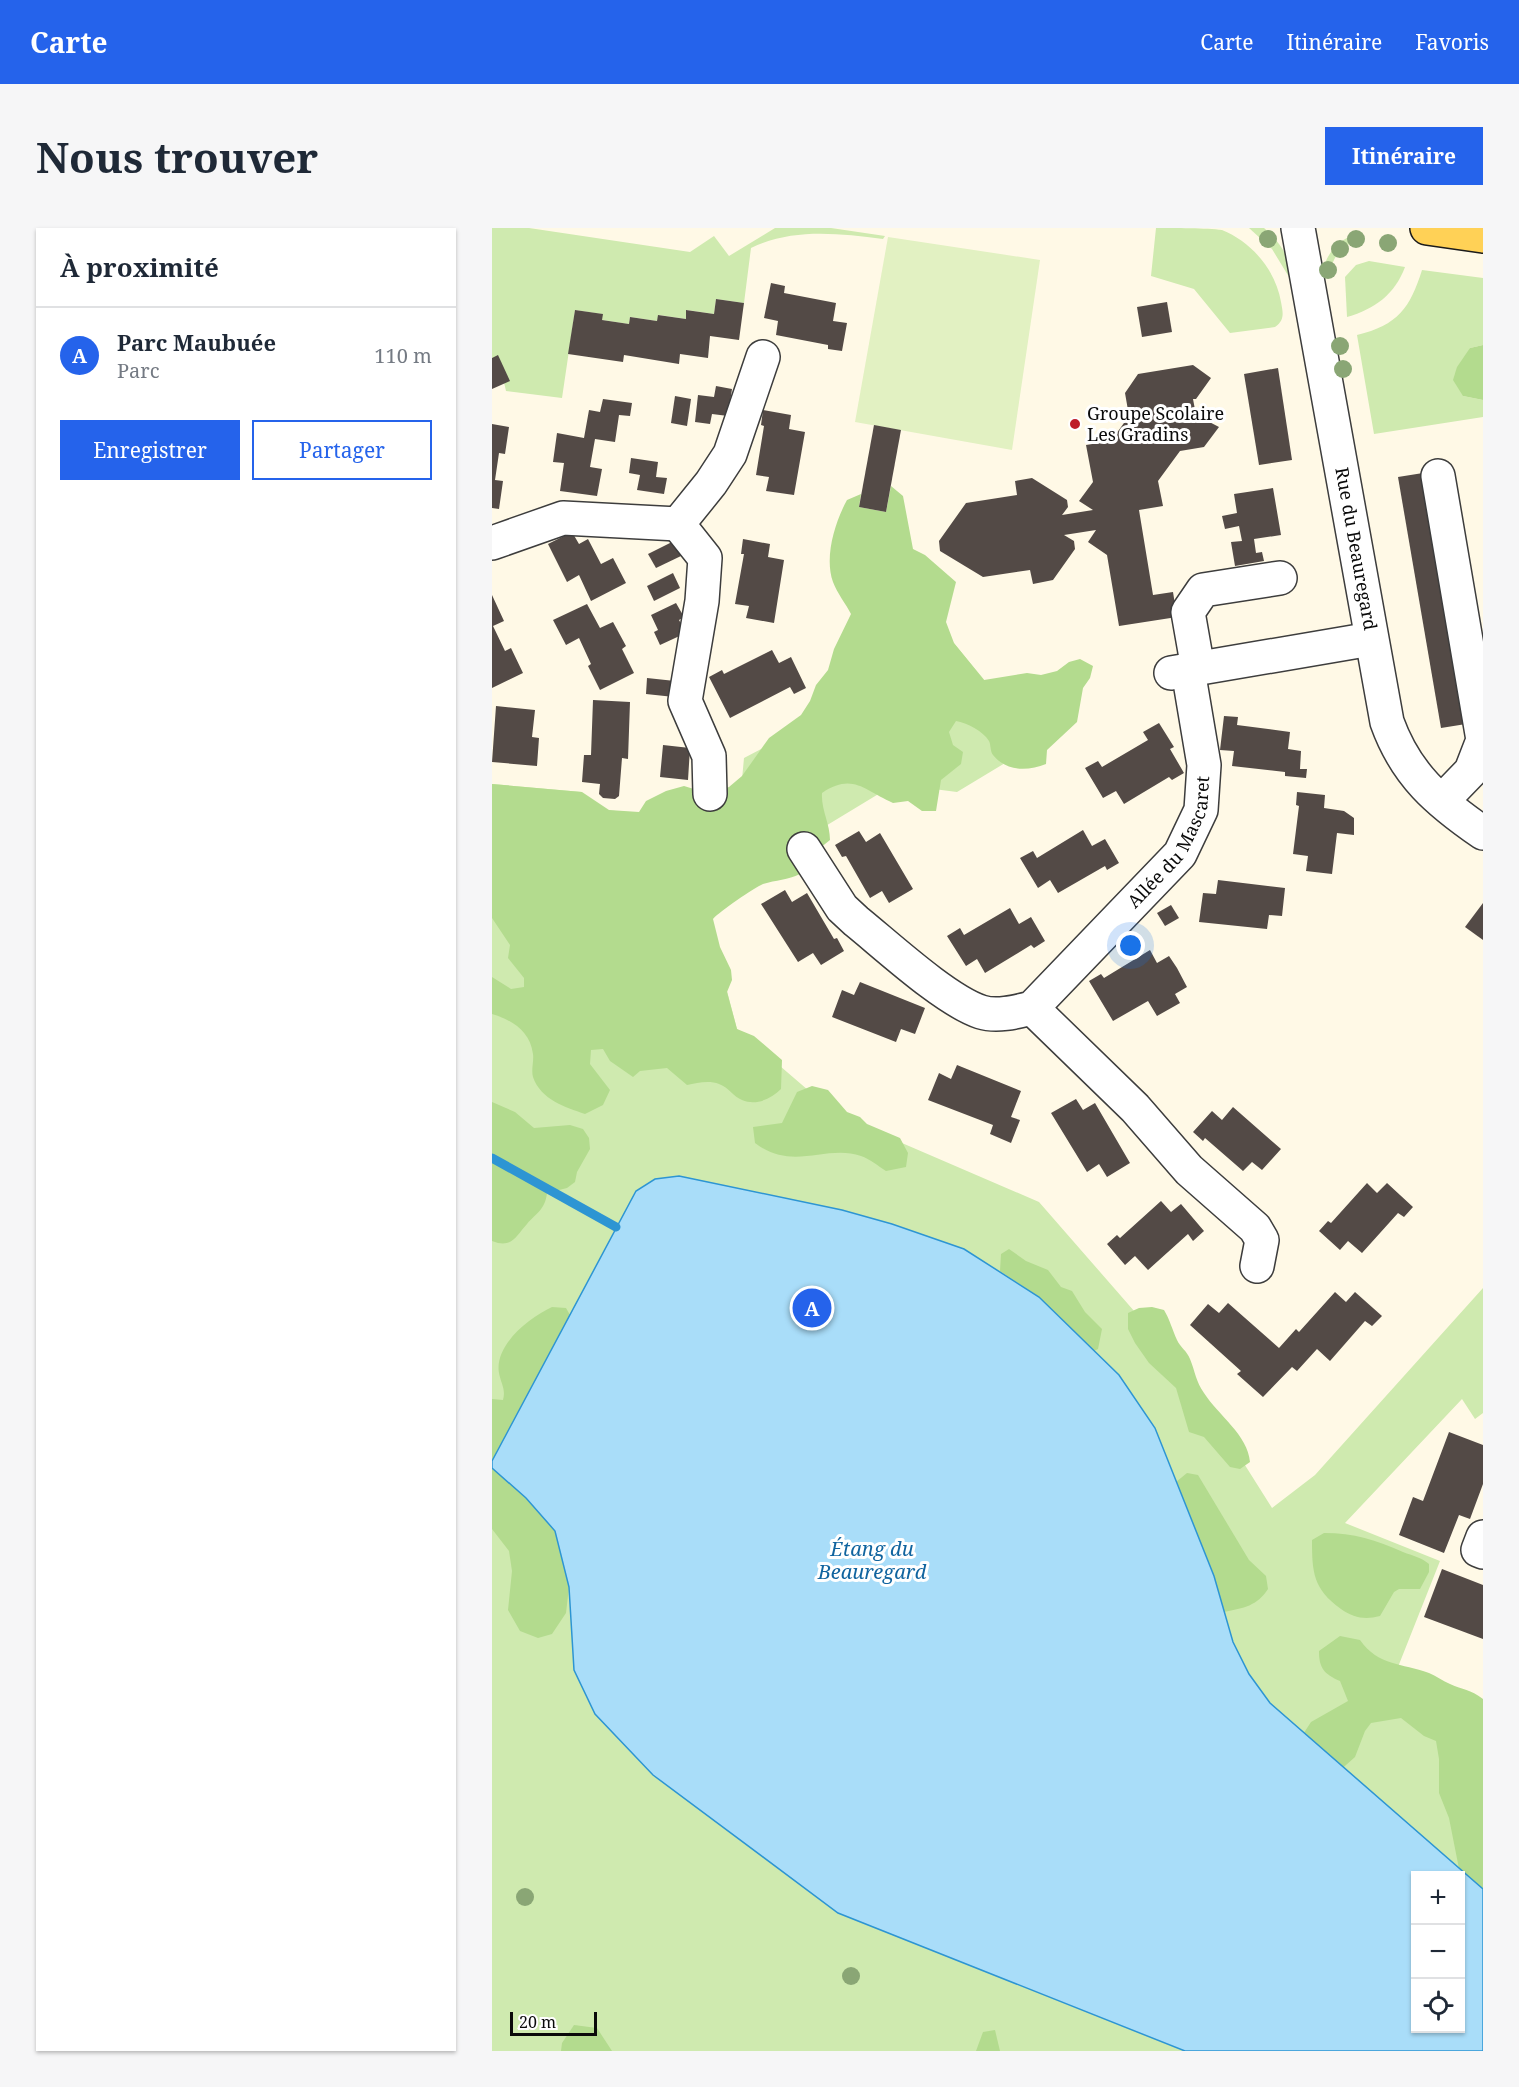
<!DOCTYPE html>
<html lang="fr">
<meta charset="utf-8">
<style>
:root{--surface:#fff;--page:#f6f6f7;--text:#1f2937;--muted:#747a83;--line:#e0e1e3;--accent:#2563eb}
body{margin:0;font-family:"Noto Serif",serif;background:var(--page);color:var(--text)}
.controls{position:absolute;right:18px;bottom:18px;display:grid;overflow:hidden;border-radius:0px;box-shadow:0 2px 4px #0004}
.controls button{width:54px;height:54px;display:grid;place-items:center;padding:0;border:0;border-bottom:2px solid var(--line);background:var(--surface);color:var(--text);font:30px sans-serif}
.scale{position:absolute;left:18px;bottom:15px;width:87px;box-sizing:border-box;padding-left:6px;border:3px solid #0a0a0a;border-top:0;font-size:16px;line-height:21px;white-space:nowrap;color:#0a0a0a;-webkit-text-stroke:4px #fff;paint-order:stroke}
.you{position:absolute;left:639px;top:718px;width:21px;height:21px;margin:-15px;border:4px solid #fff;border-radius:50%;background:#1a73e8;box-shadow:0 0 0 9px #1a73e833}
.badge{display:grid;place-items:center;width:39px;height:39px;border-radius:50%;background:var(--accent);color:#fff;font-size:20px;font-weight:700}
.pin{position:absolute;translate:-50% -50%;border:3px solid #fff;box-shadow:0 2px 6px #0006}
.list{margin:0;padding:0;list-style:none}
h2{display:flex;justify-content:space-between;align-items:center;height:78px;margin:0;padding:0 24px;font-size:26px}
h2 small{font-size:20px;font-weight:400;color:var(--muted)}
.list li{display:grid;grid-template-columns:39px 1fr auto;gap:18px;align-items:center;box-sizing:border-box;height:96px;padding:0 24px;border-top:2px solid var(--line)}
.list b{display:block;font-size:22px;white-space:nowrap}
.list p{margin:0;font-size:20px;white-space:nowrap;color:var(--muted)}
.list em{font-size:20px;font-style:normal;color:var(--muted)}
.actions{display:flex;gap:12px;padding:18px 24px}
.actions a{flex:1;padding:14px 0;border:2px solid var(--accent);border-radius:0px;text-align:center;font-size:21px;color:var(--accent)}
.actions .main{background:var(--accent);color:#fff}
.icon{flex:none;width:33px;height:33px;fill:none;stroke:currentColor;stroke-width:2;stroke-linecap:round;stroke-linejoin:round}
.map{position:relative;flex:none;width:991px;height:1823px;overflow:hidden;border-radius:0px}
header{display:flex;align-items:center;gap:36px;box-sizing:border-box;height:84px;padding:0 30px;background:var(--accent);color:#fff}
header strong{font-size:28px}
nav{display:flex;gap:33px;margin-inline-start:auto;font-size:21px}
.intro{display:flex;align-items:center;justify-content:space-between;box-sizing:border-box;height:144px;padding:0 36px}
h1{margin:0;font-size:42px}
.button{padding:15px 27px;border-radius:0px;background:var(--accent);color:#fff;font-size:21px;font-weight:700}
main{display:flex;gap:36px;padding:0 36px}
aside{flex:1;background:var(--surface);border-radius:0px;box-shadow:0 2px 4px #0004}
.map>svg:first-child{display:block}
</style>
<header>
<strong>Carte</strong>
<nav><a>Carte</a><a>Itinéraire</a><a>Favoris</a></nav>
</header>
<div class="intro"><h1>Nous trouver</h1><a class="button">Itinéraire</a></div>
<main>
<aside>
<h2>À proximité<small></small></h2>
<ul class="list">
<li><span class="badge">A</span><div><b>Parc Maubuée</b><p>Parc</p></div><em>110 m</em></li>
</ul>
<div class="actions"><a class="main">Enregistrer</a><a>Partager</a></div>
</aside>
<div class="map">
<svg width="991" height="1823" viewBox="0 0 991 1823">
<rect width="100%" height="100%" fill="#fff9e6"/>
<g fill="#cfeaaf" fill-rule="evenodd">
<path d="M0,0H37L198,24L222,8L237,28L283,0H339L393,8L391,11C345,5 300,0 259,20L252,75L224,71L222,86L195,82L194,91L167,87L165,93L138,89L137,96L110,92V86L83,82L70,170L14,163L6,128L0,130Z"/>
<path d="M664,0C682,0 715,0 730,2C760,14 784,43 789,74C791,85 793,92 783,99L738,105L702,61L659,48Z"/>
<path d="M757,0H772C789,14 796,29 803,48L797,49L780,21Z"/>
<path d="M869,4L870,11C852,16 840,27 838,46H831C832,25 850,9 869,4Z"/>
<path d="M877,33L913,39C903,66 883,81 855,89L853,49L864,37Z"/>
<path d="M930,42L991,50V117L978,120L971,168L991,172V189L882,206L865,107C906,97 918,80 930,42Z"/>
<path d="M421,366L494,454L576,497L465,564L403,556L332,599L215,687L245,801L345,887L547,974L670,1115L717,1180L780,1280L823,1247L991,1060V1185L983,1191L970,1171L853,1295L948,1333L904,1444L991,1479V1823H0V556L90,564L89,580L147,585L249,562L252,530L329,490ZM924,1648H968V1800H924Z"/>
</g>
<g fill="#b3db8e">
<path d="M991,117V172L971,168L961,152L965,139L978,120Z"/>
<path d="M399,258L411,268L421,321L433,327L464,354L454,394L462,415L492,452L535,445L549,447L565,443L577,434L588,431L601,438L598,450L591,460L585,494L555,522L554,536C536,543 515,544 501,527C498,523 499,517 497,513C491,503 475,495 464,493L457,504L461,517L471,524L469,536L449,552L444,583H430L416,573L401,575C373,563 361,544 330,565C329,582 338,595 338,612L308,636V646C296,652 284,652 271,656C262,660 228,683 221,691L228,719L239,742L240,752L235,764L245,801L262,808L290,832L289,861C279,871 264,878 250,872C242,869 236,859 227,856C217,852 205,855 195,857L175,840L148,843L141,849L118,833L111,821L99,822L98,836L118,862L111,877L93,886C73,879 49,872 41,849C39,842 42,833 41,826C38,803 20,792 0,786V749L19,761L32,759V750L16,730L18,717L0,690V556L90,564L117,582L147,584L154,573L174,563L192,558L218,566L237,559L250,548L277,510L309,487L318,473L324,457L336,442L342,421L359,386C354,376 345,365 341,354C332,329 343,294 355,272L369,266L367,279L394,284Z"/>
<path d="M320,858L336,862L355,884L368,889L375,896L408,910L416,925L414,939L394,943C386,938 378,931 369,928C334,916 300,944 263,915L261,899L290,895L305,864Z"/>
<path d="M0,874L23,884L42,900L78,897L91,901L97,910L98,921L85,944L83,954L75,960L55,965C53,982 45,984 35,996C24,1008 20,1021 0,1013Z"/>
<path d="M517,1021L534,1033L556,1042L569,1059L580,1063L593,1084L610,1101L606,1121L602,1123L547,1069L508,1043L509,1026Z"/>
<path d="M60,1079L74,1080L78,1087L0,1233V1171L11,1172C14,1161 9,1156 7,1145C2,1117 38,1089 60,1079Z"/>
<path d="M660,1079L672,1082C678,1092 680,1101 685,1112C688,1119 695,1123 698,1131C703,1143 704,1154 712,1165C726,1187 756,1207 758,1234L748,1241L738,1239L712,1209L697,1204L684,1160L657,1135L643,1115L636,1101V1085L647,1080Z"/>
<path d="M0,1240L34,1270L63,1303L77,1359L74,1385L60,1406L46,1410L28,1403L16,1382L20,1343L17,1323L0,1301Z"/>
<path d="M695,1245L706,1247L757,1332L774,1348L776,1361C765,1378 752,1380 732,1384L722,1348L684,1254Z"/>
<path d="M832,1305C862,1305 884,1312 911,1324C921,1328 929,1329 937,1336V1344L928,1361H907L902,1364L888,1388C873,1392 862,1390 849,1381C821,1361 820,1344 820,1312Z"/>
<path d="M848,1408L868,1412C886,1438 910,1435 937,1445C944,1448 951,1453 958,1456C971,1462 978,1461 991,1471V1682L970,1656L957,1590L947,1565V1531L944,1513L932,1508L909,1490L879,1495L873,1503L863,1529L845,1545L802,1520L819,1494L856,1473L848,1453C832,1446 827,1440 827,1423Z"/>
<path d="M82,1797L105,1800L120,1823H69L70,1815Z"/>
<path d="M503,1802L508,1823H484L491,1804Z"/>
</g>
<path fill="#e2f1c2" d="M396,9L548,32L520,222L363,194Z"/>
<path fill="#a9ddf9" stroke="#2d95d3" stroke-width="1.5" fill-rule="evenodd" d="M187,948L350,982L400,996L472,1021L547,1069L627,1147L663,1200L722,1348L741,1414L757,1446L778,1475L991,1661V1823H693L346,1685L161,1547L103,1486L82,1442L77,1359L63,1303L34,1270L0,1240V1233L144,963L163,951ZM924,1648H968V1800H924Z"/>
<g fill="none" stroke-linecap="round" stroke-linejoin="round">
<path stroke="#2d95d3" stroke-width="9" d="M0,930L124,999"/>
</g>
<g fill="#534a46">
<path d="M279,55L293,58L292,65L344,75L341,93L355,95L350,123L336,121V117L284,107L286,93L272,90Z"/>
<path d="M224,71L252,75L251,82L247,112L218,108L216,130L188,126L187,136L132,127L131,134L76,126L83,82L111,86L110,92L137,96L138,89L165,93L166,87L194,91V82L222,86Z"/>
<path d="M675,74L680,104L650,109L645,79Z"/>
<path d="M6,127L18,153L0,161V130Z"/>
<path d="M701,137L719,150L704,171H701L704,187L727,199L712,219L688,223L666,253L671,278L647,282L661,367L681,364L685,389L627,398L615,327L596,314L604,302L572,307L582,313L583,321L561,352L541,356L538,342L491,349L448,323L447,313L474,275L525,267L523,253L540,250L575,272L576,279L570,287L601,282L587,273L601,254L594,217L619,213L637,188L633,165L646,146Z"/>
<path d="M786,140L800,232L767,237L752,146Z"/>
<path d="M224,158L240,161L236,188L220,186L218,196L203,194L206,167L222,169Z"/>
<path d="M183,168L199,171L195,198L179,195Z"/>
<path d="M111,171L140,175L138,188L127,187L123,214L103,211L98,239L110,241L105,268L68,263L72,235L61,234L65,205L92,210L97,182L108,184Z"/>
<path d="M271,182L299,187L297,201L313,204L302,267L274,263L277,249L264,247L272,198L269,197Z"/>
<path d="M0,196L17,199L13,226L7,225L3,252L11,253L7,281L0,280Z"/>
<path d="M382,197L409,202L394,284L367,279Z"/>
<path d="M139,230L166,234L164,249L175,250L172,266L145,262L148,247L137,245Z"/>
<path d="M931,245L974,496L949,500L906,249Z"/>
<path d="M781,260L789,307L762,311L764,325L770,324L772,333L743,338L739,314L750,313L747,298L733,301L730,288L745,285L742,266Z"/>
<path d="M80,304L87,316L96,311L109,336L121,330L134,355L99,373L87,347L75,354L56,316Z"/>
<path d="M251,311L278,316L276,329L292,332L282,395L254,390L257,378L243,376L252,326H249Z"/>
<path d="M182,313L189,328L164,340L156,326Z"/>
<path d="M181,345L188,360L162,373L155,358Z"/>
<path d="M0,367L12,393L1,398L13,423L19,420L31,445L0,460Z"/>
<path d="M184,375L192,389L187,392L194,405L168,417L162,404L166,402L159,387Z"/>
<path d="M95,376L108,400L121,394L134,418L130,421L142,445L108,462L96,438L99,436L87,410L74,417L61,392Z"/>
<path d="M280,422L287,435L299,429L314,460L302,466L298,459L238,490L217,449L230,442L232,446Z"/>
<path d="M155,450L183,453L182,469L154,466Z"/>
<path d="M101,472L138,474L136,531L130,530L127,568L123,571L111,570L107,566L108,556L90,554L92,527H99Z"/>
<path d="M4,478L43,482L40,509L47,510L45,538L0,534Z"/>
<path d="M732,488L746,489L745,497L798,504L796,521L809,523L808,541H815L814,550L793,548V544L740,538L742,523L728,522Z"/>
<path d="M667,495L682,519L678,521L692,545L680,552L677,549L632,576L624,563L611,570L593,540L606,533L610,539L656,512L651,504Z"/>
<path d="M171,517L198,520L196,552L168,549Z"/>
<path d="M805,564L833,567L832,580L852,583L862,590V607L845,605L840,646L814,643L816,628L801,626L807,578L804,577Z"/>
<path d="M591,602L600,618L613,611L627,635L615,642L613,638L566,665L558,652L546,660L528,630L541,623L545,630Z"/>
<path d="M367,603L374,614L388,605L421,661L397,675L390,663L378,670L354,628L350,629L343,617Z"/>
<path d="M726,652L793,660L790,688L777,687L775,701L707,694L711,665L724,666Z"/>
<path d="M293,662L300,674L315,665L342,711L345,710L352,723L329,737L321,725L306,734L269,676Z"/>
<path d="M991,675V712L973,699Z"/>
<path d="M679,677L687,690L673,698L665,685Z"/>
<path d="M518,680L527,696L539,689L553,713L542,720L539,717L493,745L485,731L474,738L455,708L468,700L472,707Z"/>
<path d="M658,722L665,735L677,728L685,740L695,759L683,766L688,775L665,788L656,773L621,793L597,753L609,746L612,750Z"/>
<path d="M368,754L433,780L423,806L409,801L404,814L340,789L350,762L362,767Z"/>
<path d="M465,837L529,863L519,889L528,892L519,915L498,906L501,897L436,872L447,845L459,851Z"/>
<path d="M584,871L591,882L603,875L638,935L615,949L607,936L595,944L559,885Z"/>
<path d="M741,879L789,921L770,942L760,934L751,943L713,910L711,913L701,904L720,883L730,892Z"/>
<path d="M875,955L885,965L895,955L921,979L912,989L906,985L870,1025L856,1013L848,1022L827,1003L836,993L839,995Z"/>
<path d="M669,973L679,984L689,976L712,1003L701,1013L696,1006L656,1042L643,1028L633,1037L615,1016L625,1007L628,1010Z"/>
<path d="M843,1064L854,1074L863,1064L890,1088L880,1098L873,1093L838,1133L825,1121L805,1143L800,1139L771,1169L745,1146L749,1143L698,1097L716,1076L727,1085L736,1075L787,1120L804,1101L807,1104Z"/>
<path d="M957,1204L991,1217V1256L978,1291L967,1287L952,1325L907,1307L921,1269L931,1273Z"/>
<path d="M950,1341L991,1357V1411L932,1389Z"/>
</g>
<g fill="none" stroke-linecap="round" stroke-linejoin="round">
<g stroke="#3d3d3d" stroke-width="36">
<g id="minor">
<path id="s1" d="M806,0L895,494C914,547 946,574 991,605"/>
<path d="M946,248L991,512L979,543L950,573"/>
<path d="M0,315L71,290L186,296"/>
<path d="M706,441L696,384L711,362L788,350"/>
<path d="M679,445L879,411"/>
<path d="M218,566L217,528L193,473L210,373L213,330L186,296L219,255L238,226L271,129"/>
<path id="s2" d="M312,621L350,680L364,693C395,718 453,772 489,784C505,789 524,784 540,780L688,626L709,582L712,537L696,442"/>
<path d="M540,780L643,880L697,942L763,1000L770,1012L765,1038"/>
<path d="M991,1309L986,1322L991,1324"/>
</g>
</g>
<g stroke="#1b1b1b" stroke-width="36">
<path id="major" d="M935,0L991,8"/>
</g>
<use href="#minor" stroke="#fff" stroke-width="33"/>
<use href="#major" stroke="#ffd156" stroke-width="33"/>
</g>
<g fill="#8aa675">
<circle cx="776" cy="11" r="9"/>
<circle cx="864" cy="11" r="9"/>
<circle cx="896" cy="15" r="9"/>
<circle cx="848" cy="21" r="9"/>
<circle cx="836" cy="42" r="9"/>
<circle cx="848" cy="118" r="9"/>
<circle cx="851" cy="141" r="9"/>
<circle cx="33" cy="1669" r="9"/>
<circle cx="359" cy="1748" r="9"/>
</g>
<circle fill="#be1d29" stroke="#fff" stroke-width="2" cx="583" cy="196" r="6"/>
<g text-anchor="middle" stroke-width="6" stroke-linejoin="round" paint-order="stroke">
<g font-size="18" fill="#0a0a0a" stroke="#fff" text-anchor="start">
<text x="595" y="192">Groupe Scolaire<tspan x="595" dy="21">Les Gradins</tspan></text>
</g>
<g font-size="18" fill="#0a0a0a" stroke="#fff">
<text dy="6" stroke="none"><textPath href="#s1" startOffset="326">Rue du Beauregard</textPath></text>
<text dy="6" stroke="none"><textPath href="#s2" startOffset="516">Allée du Mascaret</textPath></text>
</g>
<g font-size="20" font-style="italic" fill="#10649f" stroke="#fff">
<text x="380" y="1328">Étang du<tspan x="380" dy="23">Beauregard</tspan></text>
</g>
</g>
</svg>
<div class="controls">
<button>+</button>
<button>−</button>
<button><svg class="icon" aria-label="locate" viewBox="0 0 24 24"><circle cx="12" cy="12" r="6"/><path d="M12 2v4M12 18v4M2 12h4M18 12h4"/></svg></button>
</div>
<div class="scale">20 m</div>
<div class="you"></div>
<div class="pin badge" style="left:320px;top:1080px">A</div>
</div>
</main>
